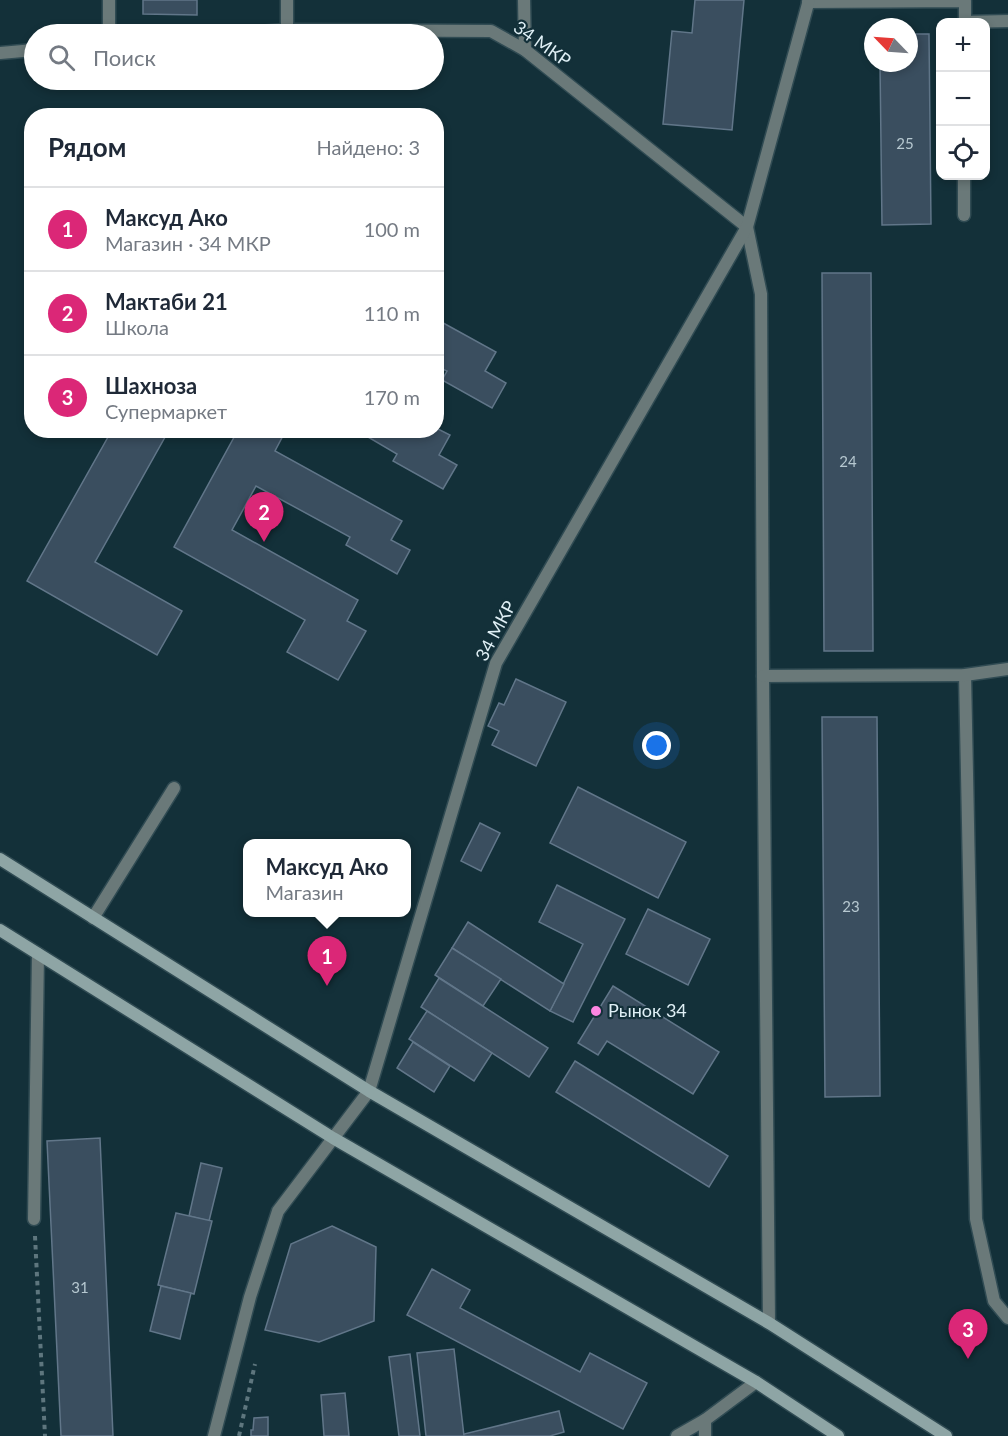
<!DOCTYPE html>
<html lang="ru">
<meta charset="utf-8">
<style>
:root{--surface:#fff;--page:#f2f2f3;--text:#1f2937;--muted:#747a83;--line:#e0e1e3;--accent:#db2777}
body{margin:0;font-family:Lato,sans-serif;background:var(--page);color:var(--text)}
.controls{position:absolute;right:18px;top:18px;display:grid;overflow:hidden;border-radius:12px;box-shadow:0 3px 9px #0003}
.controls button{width:54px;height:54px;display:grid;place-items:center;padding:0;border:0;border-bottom:2px solid var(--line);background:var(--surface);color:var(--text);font:30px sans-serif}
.compass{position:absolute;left:864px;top:18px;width:54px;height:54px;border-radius:50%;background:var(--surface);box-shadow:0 3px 9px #0003;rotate:295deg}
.you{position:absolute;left:657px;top:746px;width:21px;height:21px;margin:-15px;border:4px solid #fff;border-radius:50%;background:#1a73e8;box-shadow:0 0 0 9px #1a73e833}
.badge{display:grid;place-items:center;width:39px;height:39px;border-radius:50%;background:var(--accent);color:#fff;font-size:20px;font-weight:700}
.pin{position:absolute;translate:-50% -50px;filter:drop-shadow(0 2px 3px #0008)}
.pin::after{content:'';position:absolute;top:32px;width:21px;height:18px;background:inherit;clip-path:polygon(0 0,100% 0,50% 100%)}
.popup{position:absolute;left:243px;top:839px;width:168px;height:78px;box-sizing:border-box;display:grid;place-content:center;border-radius:12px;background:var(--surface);filter:drop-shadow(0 2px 4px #0005);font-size:20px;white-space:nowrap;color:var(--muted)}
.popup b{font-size:22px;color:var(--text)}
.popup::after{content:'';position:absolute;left:50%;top:100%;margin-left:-12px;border:12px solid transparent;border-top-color:var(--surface)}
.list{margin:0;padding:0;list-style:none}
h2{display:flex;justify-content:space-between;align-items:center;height:78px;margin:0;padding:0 24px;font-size:26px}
h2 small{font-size:20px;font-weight:400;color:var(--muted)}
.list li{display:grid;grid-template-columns:39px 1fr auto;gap:18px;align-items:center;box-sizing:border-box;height:84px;padding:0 24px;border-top:2px solid var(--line)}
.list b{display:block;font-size:22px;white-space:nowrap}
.list p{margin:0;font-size:20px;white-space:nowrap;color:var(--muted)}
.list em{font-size:20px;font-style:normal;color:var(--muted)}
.icon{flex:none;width:33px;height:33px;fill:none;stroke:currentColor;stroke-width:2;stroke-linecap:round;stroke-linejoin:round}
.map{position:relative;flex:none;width:1008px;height:1436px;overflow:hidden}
.search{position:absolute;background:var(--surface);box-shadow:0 3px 9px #0003;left:24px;top:24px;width:420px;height:66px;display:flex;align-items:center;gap:15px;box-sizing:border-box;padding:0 21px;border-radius:33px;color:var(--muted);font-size:22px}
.panel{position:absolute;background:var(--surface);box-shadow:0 3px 9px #0003;left:24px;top:108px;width:420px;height:330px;border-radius:24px}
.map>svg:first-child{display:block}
</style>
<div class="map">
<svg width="1008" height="1436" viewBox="0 0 1008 1436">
<rect width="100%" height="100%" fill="#133039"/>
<g fill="#3a4e5f" stroke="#617689" stroke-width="1.5">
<path d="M143,0H197V15L143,14Z"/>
<path d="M695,0H744L732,130L663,124L672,31L692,33Z"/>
<path d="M909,34H929L931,224L882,225L880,63H909Z"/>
<path d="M822,273H871L873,651H824Z"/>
<path d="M436,319L496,352L485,371L506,383L492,408L442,380L447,371L436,366Z"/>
<path d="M436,428L450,435L439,455L457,465L443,489L393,461L397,454L356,430H436Z"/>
<path d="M112,430H169L95,562L182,611L157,655L27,581Z"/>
<path d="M238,430H286L275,451L402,521L391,540L410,550L397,574L346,545L350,537L256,486L232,530L358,600L347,621L366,631L338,680L287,652L305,620L174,547Z"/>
<path d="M516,679L566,702L536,766L492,745L499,731L488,726L499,703L504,705Z"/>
<path d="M822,717H877L880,1096L825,1097Z"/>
<path d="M578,787L686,842L658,898L550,843Z"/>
<path d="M480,823L500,833L481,871L461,861Z"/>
<path d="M557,885L625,919L573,1022L550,1011L583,944L539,922Z"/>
<path d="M648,909L710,939L688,985L626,954Z"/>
<path d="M468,922L564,984L550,1011L452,948Z"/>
<path d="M452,948L501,979L483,1006L435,975Z"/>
<path d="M439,978L548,1048L529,1077L421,1007Z"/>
<path d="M613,986L719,1052L693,1094L607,1041L598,1055L578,1043Z"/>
<path d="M427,1011L492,1053L474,1081L409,1039Z"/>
<path d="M413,1042L450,1066L434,1092L397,1068Z"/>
<path d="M575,1061L728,1156L709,1187L556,1092Z"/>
<path d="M100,1138L113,1436H61L47,1141Z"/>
<path d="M201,1163L222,1168L209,1221L189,1216Z"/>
<path d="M176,1213L212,1221L194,1294L158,1285Z"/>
<path d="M332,1226L376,1247L374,1321L319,1342L265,1330L291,1244Z"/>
<path d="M432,1269L470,1290L460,1308L580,1372L590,1353L647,1383L623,1429L407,1315Z"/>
<path d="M161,1286L191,1293L180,1339L150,1331Z"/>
<path d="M454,1349L464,1436H426L417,1353Z"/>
<path d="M410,1354L420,1436H399L389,1357Z"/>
<path d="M345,1393L349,1436H324L321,1395Z"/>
<path d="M559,1411L564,1432L550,1436H464V1434Z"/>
<path d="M268,1417V1436H251V1430H253L254,1418Z"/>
</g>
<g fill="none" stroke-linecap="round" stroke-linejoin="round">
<g stroke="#304b53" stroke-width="15">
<g id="service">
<path d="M808,2L965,1V22"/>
<path d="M965,22L1008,21"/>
<path d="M964,215V176"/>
<path d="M93,918L174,788"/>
</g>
</g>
<g stroke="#304b53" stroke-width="15">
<g id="minor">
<path d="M109,0V34"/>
<path d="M524,0L525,50"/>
<path d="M287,30V0"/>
<path d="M231,34L287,30L491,31L525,50L747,227L761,294L763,676L769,1323"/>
<path d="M0,53L34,50"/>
<path d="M965,675L976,1219L994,1301L1008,1318"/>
<path d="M763,676L965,675L1008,669"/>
<path d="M369,1091L496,663L747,227L809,0"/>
<path d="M34,1219L38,954"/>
<path d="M677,1436L705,1420L756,1382"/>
<path d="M705,1436V1420"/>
</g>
</g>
<g stroke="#304b53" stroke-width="15">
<path id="tertiary" d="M214,1436L250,1297L278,1211L369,1091"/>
</g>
<g stroke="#304b53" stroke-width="15">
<g id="secondary">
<path d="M0,859L369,1091L769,1323L946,1436"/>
<path d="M0,930L333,1138L756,1382L838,1436"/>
</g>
</g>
<g stroke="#5e767e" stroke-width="4" stroke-dasharray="4.5 4.5" stroke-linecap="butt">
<path d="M35,1236L45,1436"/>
<path d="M239,1436L255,1364"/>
</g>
<use href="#service" stroke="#6a7979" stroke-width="12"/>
<use href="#minor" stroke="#6a7979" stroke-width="12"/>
<use href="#tertiary" stroke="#6a7979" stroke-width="12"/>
<use href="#secondary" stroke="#8ea5a5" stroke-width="12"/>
</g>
<circle fill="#fd86e1" stroke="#133039" stroke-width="2" cx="596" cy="1011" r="6"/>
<g text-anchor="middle" stroke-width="4.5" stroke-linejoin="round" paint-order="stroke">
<g font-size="15" fill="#b6c8d0">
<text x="905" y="149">25</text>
<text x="848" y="467">24</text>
<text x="851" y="912">23</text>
<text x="80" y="1293">31</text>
</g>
<g font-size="18" fill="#e0f0f6" stroke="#133039">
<text transform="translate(542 44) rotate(35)" y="6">34 МКР</text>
<text transform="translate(496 631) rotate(-62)" y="6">34 МКР</text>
</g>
<g font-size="18" fill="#e0f0f6" stroke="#133039" text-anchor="start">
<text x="608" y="1017">Рынок 34</text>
</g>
</g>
</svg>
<div class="controls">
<button>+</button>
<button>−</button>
<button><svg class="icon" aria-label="locate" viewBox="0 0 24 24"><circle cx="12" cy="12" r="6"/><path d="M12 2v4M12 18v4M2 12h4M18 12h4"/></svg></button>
</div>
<svg class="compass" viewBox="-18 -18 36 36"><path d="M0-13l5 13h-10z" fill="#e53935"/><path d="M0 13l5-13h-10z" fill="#747a83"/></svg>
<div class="you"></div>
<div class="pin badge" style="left:327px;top:986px">1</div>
<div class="popup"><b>Максуд Ако</b>Магазин</div>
<div class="pin badge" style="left:264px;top:542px">2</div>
<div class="pin badge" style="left:968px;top:1359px">3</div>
<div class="search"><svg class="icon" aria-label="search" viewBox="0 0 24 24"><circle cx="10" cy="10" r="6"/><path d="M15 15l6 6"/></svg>Поиск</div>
<section class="panel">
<h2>Рядом<small>Найдено: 3</small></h2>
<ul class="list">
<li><span class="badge">1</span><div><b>Максуд Ако</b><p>Магазин · 34 МКР</p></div><em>100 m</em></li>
<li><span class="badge">2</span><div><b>Мактаби 21</b><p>Школа</p></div><em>110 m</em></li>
<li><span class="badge">3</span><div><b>Шахноза</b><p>Супермаркет</p></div><em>170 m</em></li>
</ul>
</section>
</div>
